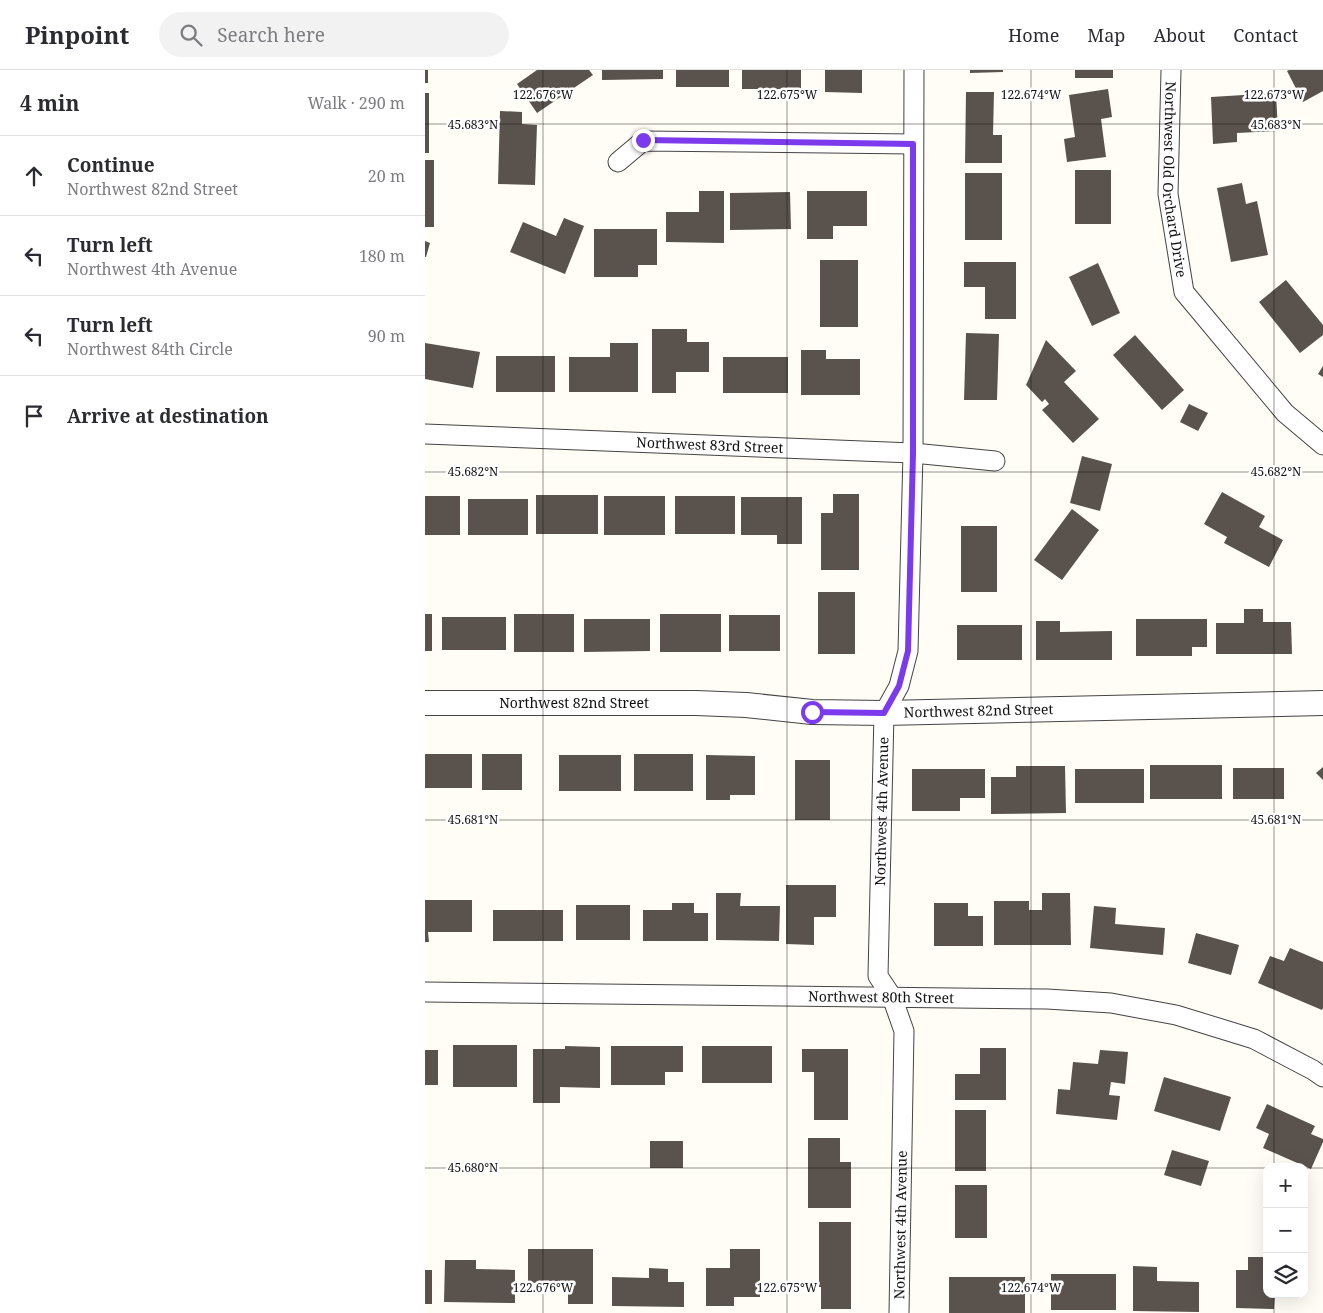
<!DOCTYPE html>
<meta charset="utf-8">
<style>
:root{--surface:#fff;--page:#f2f2f3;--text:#2b2b33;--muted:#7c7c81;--line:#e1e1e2}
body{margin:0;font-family:"Noto Serif",serif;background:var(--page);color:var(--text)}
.controls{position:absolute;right:15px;bottom:15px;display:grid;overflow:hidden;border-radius:10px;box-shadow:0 5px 20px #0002}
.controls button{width:45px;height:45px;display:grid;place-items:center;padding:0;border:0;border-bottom:1px solid var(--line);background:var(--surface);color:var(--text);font:25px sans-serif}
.stop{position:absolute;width:15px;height:15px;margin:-11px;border:4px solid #7c3aed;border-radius:50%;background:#fff}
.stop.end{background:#7c3aed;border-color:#fff;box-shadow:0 1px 5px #0008}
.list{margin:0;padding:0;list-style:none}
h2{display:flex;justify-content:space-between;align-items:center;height:65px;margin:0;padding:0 20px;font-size:21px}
h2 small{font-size:16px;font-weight:400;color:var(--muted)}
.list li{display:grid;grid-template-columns:32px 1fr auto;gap:15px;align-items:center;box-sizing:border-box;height:80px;padding:0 20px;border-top:1px solid var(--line)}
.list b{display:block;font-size:19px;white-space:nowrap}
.list p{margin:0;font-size:16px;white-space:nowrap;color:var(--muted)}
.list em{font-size:16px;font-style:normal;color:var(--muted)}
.icon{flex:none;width:28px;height:28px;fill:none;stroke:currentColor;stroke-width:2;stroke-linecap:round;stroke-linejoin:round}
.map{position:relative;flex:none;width:898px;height:1243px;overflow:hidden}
header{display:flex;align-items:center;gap:30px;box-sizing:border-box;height:70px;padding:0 25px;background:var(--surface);border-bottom:1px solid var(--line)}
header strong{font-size:24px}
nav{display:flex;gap:28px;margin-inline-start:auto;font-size:18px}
.search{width:350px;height:45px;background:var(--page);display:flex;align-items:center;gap:12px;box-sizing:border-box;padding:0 18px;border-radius:28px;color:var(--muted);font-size:19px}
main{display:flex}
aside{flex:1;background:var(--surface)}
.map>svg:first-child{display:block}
</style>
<header>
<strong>Pinpoint</strong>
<div class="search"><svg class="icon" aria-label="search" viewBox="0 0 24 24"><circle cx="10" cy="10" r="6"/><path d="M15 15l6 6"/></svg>Search here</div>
<nav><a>Home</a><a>Map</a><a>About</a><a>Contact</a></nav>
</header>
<main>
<aside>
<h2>4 min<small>Walk · 290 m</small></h2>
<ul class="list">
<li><svg class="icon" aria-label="ahead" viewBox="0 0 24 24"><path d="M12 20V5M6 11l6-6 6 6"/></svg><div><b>Continue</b><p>Northwest 82nd Street</p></div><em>20 m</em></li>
<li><svg class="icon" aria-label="left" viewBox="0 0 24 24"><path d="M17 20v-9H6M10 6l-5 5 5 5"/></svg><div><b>Turn left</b><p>Northwest 4th Avenue</p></div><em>180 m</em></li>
<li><svg class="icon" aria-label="left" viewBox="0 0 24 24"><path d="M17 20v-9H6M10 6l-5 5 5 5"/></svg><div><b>Turn left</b><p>Northwest 84th Circle</p></div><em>90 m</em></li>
<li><svg class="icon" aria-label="arrive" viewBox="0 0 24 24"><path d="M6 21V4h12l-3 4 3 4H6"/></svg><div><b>Arrive at destination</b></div></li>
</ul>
</aside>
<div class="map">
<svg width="898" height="1243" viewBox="0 0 898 1243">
<rect width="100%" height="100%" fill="#fffdf5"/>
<g fill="#5a524d">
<rect x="0" y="0" width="3" height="13"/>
<path d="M112,0H164L168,5L112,43L92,14Z"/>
<path d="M177,0H238V9L177,10Z"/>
<rect x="251" y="0" width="53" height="17"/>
<rect x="317" y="0" width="59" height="19"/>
<path d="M400,0H437V23L400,22Z"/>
<path d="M545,0H578V2L545,3Z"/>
<rect x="650" y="0" width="38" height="8"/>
<path d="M864,0H898V21L878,32L862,1Z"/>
<path d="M683,19L687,47L676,49L681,87L642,92L639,69L650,67L644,25Z"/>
<path d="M541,22H569L568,65H577V93H540Z"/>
<rect x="0" y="23" width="4" height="60"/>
<path d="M851,23L853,61L812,63V72L788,74L786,27Z"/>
<path d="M75,41L97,42V54L112,55L110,115L73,114Z"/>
<rect x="0" y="90" width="9" height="67"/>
<rect x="650" y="100" width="36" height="54"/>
<rect x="540" y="103" width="37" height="67"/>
<path d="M817,113L821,134L832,131L843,185L806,192L792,118Z"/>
<path d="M274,121H299V173L241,172V142H274Z"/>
<path d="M382,121H442V156H408V169H382Z"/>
<path d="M365,122L366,159L305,160V123Z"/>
<path d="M139,148L159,156L140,204L85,182L98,152L131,166Z"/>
<path d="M169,159H232V195H213V207H169Z"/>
<path d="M0,171L5,173L1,187H0Z"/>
<rect x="395" y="190" width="38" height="67"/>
<path d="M539,192H591V249H560V217H539Z"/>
<path d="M673,193L695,243L667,256L644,207Z"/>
<path d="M861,210L898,255V265L875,283L834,232Z"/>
<path d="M227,259H262V272H284V302H251V323H227Z"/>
<path d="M541,263L574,264L572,330H539Z"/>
<path d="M710,265L759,320L737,340L688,285Z"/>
<path d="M621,270L651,301L639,312L674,349L648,373L617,340L624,334L620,329L617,332L601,315Z"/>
<path d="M0,273L55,282L48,318L0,309Z"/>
<path d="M185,273H213V322H144V287H185Z"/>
<path d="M376,280H401V289H435V325H376Z"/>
<rect x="71" y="286" width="59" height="36"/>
<rect x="298" y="287" width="65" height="36"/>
<path d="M898,296V307L893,304Z"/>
<path d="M764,334L783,343L773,361L755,352Z"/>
<path d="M657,386L687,394L675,441L645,433Z"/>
<path d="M797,422L840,446L834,457L858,470L844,497L799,473L802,467L779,454Z"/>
<path d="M408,424H434V500H396V443H408Z"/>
<rect x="111" y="425" width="62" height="39"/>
<rect x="0" y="426" width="35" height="39"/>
<rect x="179" y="426" width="61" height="39"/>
<rect x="250" y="426" width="60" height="38"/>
<path d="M316,427H377V474H352V465H316Z"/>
<rect x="43" y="429" width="60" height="36"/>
<path d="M647,439L674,460L637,510L609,490Z"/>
<rect x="536" y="456" width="36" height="66"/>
<rect x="393" y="522" width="37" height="62"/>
<path d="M819,539H838V552H866L867,584H791V553H819Z"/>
<rect x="0" y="544" width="7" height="37"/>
<rect x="89" y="544" width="60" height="38"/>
<rect x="235" y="544" width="61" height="38"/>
<rect x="304" y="545" width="51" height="36"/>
<rect x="17" y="547" width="64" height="33"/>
<path d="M159,549H225V581L159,582Z"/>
<path d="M711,549H782V577H767V586H711Z"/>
<path d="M611,551H635V562L687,561V590H611Z"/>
<rect x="532" y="555" width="65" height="35"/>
<rect x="0" y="684" width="47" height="34"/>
<rect x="57" y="684" width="40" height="36"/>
<rect x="209" y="684" width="59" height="37"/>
<rect x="134" y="685" width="62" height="36"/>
<path d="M281,685L330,686V725H305V730H281Z"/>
<rect x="370" y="690" width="35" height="60"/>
<rect x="725" y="695" width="72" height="34"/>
<path d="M591,696H640L641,743L566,744V707H591Z"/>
<path d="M898,697V710L891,703Z"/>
<rect x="808" y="698" width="51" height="31"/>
<path d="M487,699H560V728H535V741H487Z"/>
<rect x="650" y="699" width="69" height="34"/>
<path d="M361,815H411V847H389V875L361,874Z"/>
<path d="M291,823H316L315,836H355L354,871L291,870Z"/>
<path d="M617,823H645L646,875H569V831H604V840H617Z"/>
<path d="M0,830H47V862H3L4,872H0Z"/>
<path d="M247,833H269V843H283V871H218V840H247Z"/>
<path d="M509,833H543V846H558V876H509Z"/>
<rect x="151" y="835" width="54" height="35"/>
<path d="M669,836L691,838L690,854L740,858L738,885L665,878Z"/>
<rect x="68" y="840" width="70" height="31"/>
<path d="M771,863L814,875L806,905L763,893Z"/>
<path d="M865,878L898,892V938L897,940L833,913L845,886L859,891Z"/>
<rect x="28" y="975" width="64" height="42"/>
<path d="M140,976L175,977V1018L135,1017V1033H108V979H140Z"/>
<path d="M186,976H258V1002H240V1015H186Z"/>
<rect x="277" y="976" width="70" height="37"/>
<path d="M555,978H581V1030H530V1004H555Z"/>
<path d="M377,979H423V1050H389V1002H377Z"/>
<rect x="0" y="980" width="13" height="35"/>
<path d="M675,980L703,982L700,1014L686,1012L684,1025L695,1026L692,1050L631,1044L633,1019L645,1020L648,992L673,994Z"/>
<path d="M739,1007L806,1027L795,1061L729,1041Z"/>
<path d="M842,1034L890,1056L886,1064L898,1069V1072L886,1099L838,1078L844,1064L831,1058Z"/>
<rect x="530" y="1040" width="31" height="61"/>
<path d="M383,1068H415V1092H426V1138H383Z"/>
<rect x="225" y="1071" width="33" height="27"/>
<path d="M747,1080L784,1091L776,1116L739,1105Z"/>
<rect x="530" y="1115" width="32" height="53"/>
<path d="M394,1152H426V1239H396V1217H394Z"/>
<path d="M103,1179H168V1234H143V1212L103,1213Z"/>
<path d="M305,1179H335V1227H309V1236H281V1198H305Z"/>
<path d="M823,1187H842V1224H850L849,1239L811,1238V1200H823Z"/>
<path d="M20,1190H51V1199L90,1200V1233L19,1232Z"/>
<path d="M708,1196L732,1197V1211L774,1212V1242L708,1241Z"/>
<path d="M224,1198L243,1199V1212H259V1237L187,1236V1207L224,1208Z"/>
<rect x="0" y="1200" width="7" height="34"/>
<rect x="626" y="1204" width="65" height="36"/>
<rect x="524" y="1207" width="76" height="36"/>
</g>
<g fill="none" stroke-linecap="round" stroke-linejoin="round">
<g stroke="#444" stroke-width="21">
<g id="minor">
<path id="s1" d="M746,0L743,124L759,222L860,343L898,375"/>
<path d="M193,92L218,71L488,74"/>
<path id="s2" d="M0,364L488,383L570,391"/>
<path id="s3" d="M0,922L622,929L686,933L751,945L829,969L888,1000L898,1007"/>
<path id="s4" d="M474,1243L479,961L467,927L453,906L459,643L474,616L483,581L488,383L489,0"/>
</g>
</g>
<g stroke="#444" stroke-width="26">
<g id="tertiary">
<path id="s5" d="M0,633H271L321,635L387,642L459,643L898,633"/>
</g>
</g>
<use href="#minor" stroke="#fff" stroke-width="19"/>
<use href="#tertiary" stroke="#fff" stroke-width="24"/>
</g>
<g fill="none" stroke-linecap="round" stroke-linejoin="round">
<path stroke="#7c3aed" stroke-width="6" d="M218,70L488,74V383L483,581L474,616L459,643L387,642"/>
</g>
<path fill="none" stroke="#111" stroke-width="1" stroke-opacity="0.45" d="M118,0V1243M362,0V1243M606,0V1243M849,0V1097M0,54H898M0,402H898M0,750H898M0,1098H842M879,1098H898M849,1224V1243"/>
<g text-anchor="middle" stroke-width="5" stroke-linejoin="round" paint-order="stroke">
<g font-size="14" fill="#111" stroke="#fff">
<text dy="5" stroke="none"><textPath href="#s1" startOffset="110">Northwest Old Orchard Drive</textPath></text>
<text dy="5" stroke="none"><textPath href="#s2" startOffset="285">Northwest 83rd Street</textPath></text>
<text dy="5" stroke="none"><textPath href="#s5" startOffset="149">Northwest 82nd Street</textPath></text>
<text dy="5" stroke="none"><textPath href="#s5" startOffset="554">Northwest 82nd Street</textPath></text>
<text dy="5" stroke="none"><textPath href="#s4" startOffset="508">Northwest 4th Avenue</textPath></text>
<text dy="5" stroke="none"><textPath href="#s3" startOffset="456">Northwest 80th Street</textPath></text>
<text dy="5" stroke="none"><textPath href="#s4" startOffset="88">Northwest 4th Avenue</textPath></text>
</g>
</g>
<g font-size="12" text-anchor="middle" fill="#111" stroke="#fff" stroke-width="5" stroke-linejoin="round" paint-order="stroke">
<text x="118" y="29">122.676°W</text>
<text x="362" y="29">122.675°W</text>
<text x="606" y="29">122.674°W</text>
<text x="849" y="29">122.673°W</text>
<text x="48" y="59">45.683°N</text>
<text x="851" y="59">45.683°N</text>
<text x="48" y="406">45.682°N</text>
<text x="851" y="406">45.682°N</text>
<text x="48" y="754">45.681°N</text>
<text x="851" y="754">45.681°N</text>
<text x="48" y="1102">45.680°N</text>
<text x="118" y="1222">122.676°W</text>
<text x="362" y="1222">122.675°W</text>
<text x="606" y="1222">122.674°W</text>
</g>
</svg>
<div class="controls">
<button>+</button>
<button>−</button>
<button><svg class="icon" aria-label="layers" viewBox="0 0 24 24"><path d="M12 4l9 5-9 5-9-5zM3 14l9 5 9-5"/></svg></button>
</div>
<div class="stop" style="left:387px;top:642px"></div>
<div class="stop end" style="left:218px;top:70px"></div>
</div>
</main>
